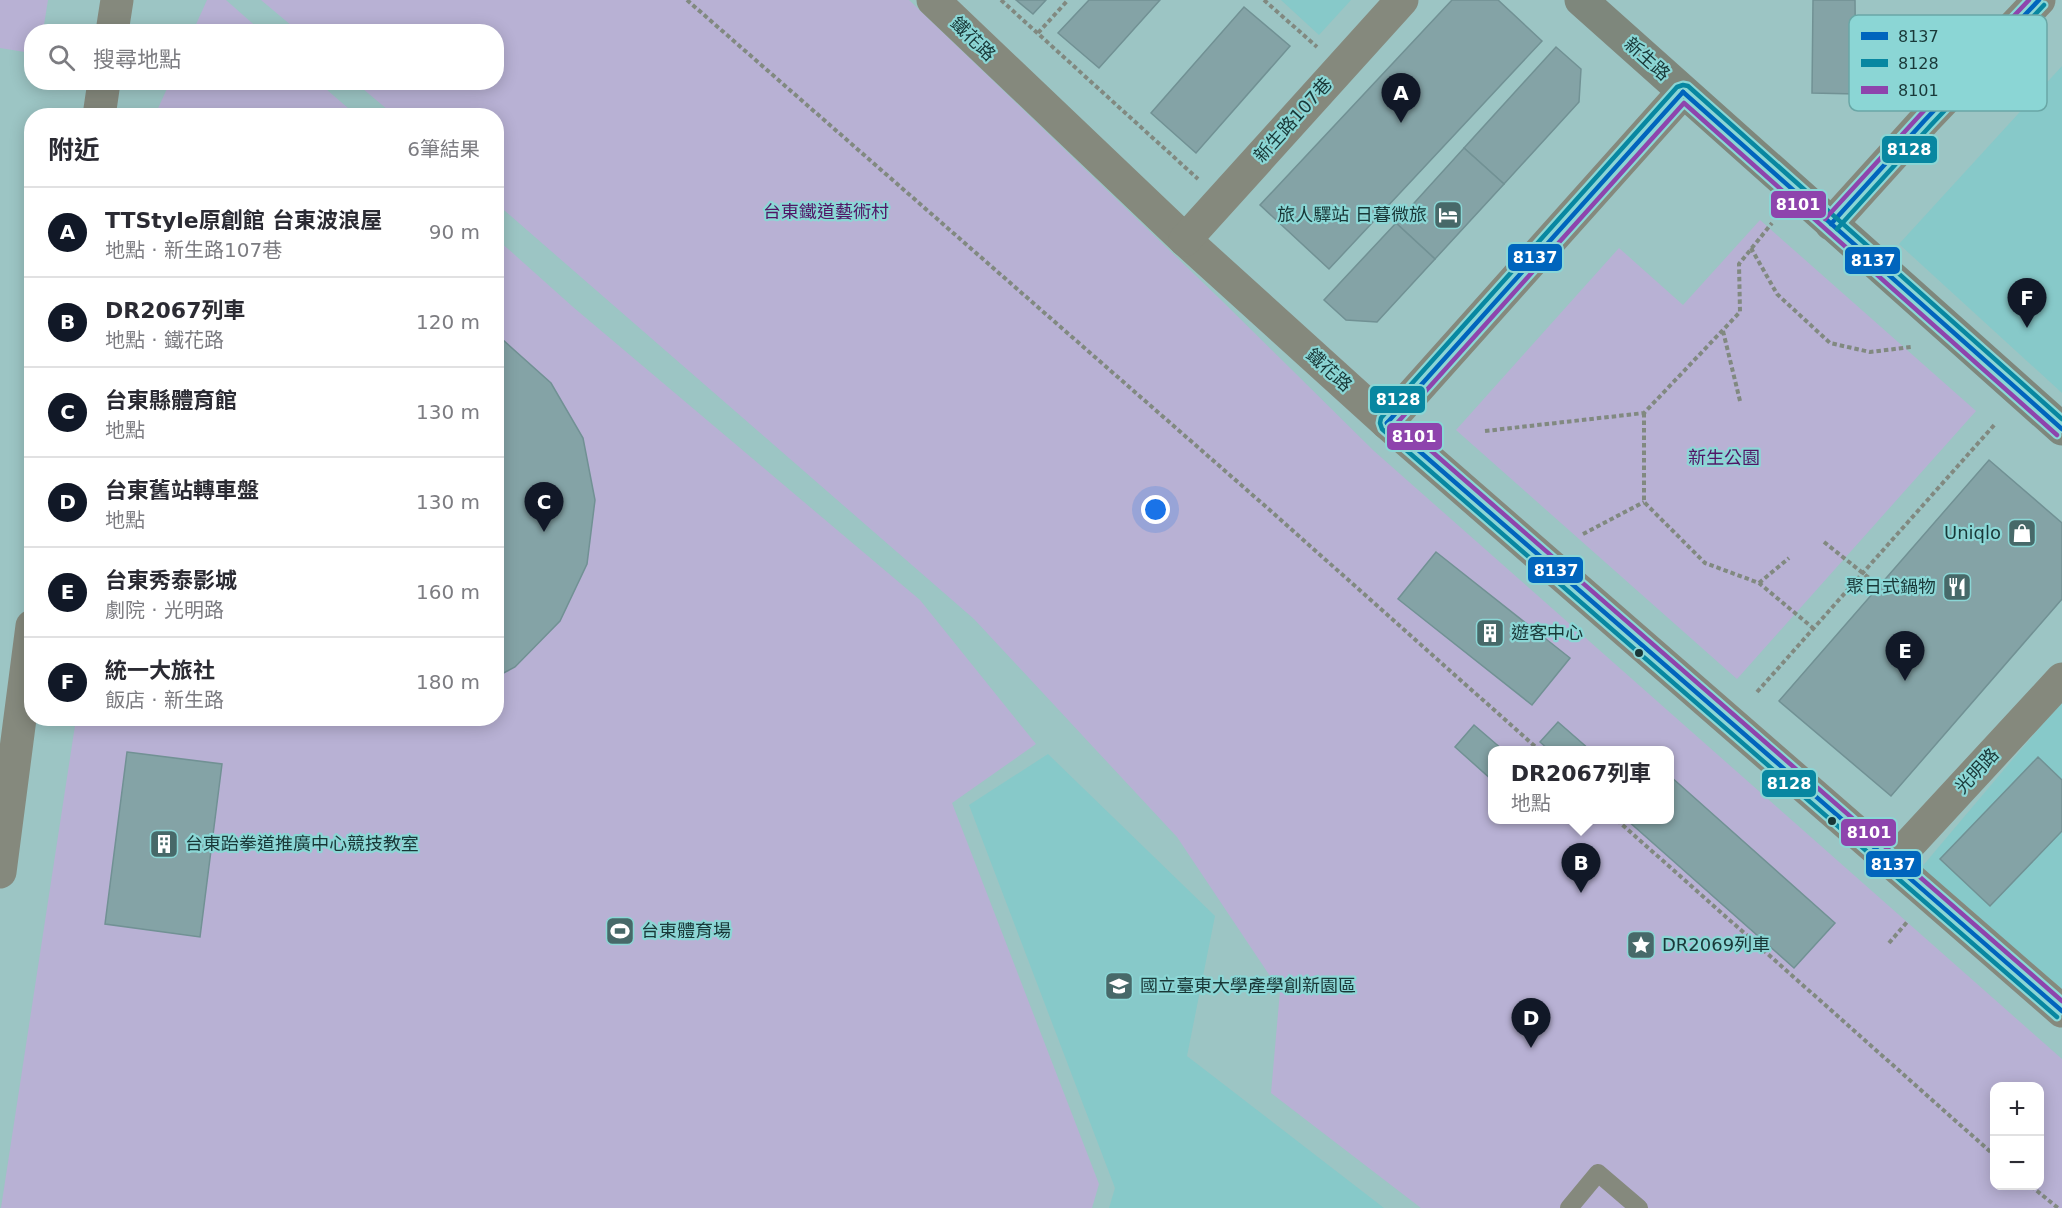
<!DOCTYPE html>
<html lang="zh-TW">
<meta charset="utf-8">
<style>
:root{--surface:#fff;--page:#f2f2f3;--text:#2b2b33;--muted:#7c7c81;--line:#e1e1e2;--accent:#111827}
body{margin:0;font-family:"DejaVu Sans","Noto Sans TC",sans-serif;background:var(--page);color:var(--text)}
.controls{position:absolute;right:18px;bottom:18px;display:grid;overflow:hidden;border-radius:12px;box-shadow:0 3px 15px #0003}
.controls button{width:54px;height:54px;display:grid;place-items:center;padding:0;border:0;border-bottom:2px solid var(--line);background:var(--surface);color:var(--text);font:30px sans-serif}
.you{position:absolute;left:1156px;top:510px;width:21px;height:21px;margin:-15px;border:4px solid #fff;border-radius:50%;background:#1a73e8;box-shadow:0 0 0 9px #1a73e833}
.badge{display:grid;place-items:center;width:39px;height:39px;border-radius:50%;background:var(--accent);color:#fff;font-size:20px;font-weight:700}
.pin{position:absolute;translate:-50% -50px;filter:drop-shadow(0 2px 3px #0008)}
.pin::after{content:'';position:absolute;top:32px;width:21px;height:18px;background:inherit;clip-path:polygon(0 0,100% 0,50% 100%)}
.popup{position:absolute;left:1488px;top:746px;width:186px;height:78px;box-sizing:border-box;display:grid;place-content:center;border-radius:12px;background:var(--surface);filter:drop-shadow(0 2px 4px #0005);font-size:20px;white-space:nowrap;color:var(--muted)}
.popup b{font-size:22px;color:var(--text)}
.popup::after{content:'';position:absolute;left:50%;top:100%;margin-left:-12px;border:12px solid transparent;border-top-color:var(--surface)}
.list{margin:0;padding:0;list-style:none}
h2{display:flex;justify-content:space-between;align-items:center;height:78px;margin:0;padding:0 24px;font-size:26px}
h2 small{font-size:20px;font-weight:400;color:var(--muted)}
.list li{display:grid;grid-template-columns:39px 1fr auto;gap:18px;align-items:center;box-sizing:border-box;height:90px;padding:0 24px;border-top:2px solid var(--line)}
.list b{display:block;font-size:22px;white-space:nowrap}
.list p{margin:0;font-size:20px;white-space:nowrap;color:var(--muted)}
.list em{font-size:20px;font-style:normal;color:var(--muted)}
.icon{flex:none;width:33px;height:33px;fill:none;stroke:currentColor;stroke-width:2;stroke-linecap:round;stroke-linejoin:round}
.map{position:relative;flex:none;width:2062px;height:1208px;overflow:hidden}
.search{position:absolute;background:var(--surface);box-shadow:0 3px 15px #0003;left:24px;top:24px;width:480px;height:66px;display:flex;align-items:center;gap:15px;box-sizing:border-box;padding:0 21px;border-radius:24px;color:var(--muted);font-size:22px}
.panel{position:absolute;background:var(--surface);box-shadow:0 3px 15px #0003;left:24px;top:108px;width:480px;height:618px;border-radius:24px}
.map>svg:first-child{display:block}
</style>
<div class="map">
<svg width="2062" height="1208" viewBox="0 0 2062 1208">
<rect width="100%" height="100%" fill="#9cc5c4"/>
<g fill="#87c9c9">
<path d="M1281,0H1351L1319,35Z"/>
<path d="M2062,66V393L1899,244Z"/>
<path d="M2062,701V1003L1915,875Z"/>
<path d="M1048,754L1215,916L1187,1056L1384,1208H1109L1115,1188L969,805Z"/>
</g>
<g fill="#b8b1d4" fill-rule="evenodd">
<path d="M0,0H48L43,31L32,32L31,53L0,48Z"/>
<path d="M207,0H226L261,31H193Z"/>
<path d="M261,0H909L1219,298L1374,451L2062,1059V1208H1421L1271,1093L1280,991L1177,837L974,619L497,204L496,116L394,115L356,83L496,82V32L298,31ZM1492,750H1670V820H1492ZM1994,1086H2040V1186H1994Z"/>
<path d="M170,82L319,83L356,115H155Z"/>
<path d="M1760,220L1976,411L1737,679L1456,430L1619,248L1683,305Z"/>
<path d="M497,239L573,307L920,600L1036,744L952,803L1099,1184L1092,1208H1L76,719L496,718Z"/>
</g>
<g fill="#84a3a6" stroke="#719194" stroke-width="1.5">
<path d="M1016,0H1046L1033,14Z"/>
<path d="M1089,0H1160L1099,68L1058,33Z"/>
<path d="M1452,0H1498L1542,41L1329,269L1260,205Z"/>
<path d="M1813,0H1855L1856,94L1812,93Z"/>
<path d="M1244,7L1290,46L1196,153L1151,113Z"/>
<path d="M1556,47L1581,69L1579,102L1504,184L1464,148Z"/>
<path d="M1464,148L1504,184L1435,259L1396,223Z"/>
<path d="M1396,223L1435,259L1377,322L1346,320L1324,300Z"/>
<path d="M496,337L503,340L551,383L583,438L595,500L587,564L560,621L515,667L496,677Z"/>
<path d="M1989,460L2062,523V599L1891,796L1779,701Z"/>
<path d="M1436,552L1570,658L1532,705L1398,599Z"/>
<path d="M1558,722L1590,750H1549L1540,742Z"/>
<path d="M1474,725L1503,750H1492V780L1455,747Z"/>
<path d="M127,752L222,764L200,937L105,924Z"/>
<path d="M2038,757L2062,780V831L1990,906L1940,859Z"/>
<path d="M1670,776L1835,923L1794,968L1627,820H1670Z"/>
</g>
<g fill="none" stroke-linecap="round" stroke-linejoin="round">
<g stroke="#818980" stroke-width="4" stroke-dasharray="4.5 3" stroke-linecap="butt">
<path d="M687,0L1272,512L1539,750"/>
<path d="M1001,0L1198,179"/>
<path d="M1264,0L1317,47"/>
<path d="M1038,33L1068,0"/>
<path d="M1751,248L1777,294L1830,343L1870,352L1911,347"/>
<path d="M1723,331L1740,401"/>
<path d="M1644,413V502L1705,563L1759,583L1813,628"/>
<path d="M1485,431L1644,413L1740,312L1739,264L1772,223"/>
<path d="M1583,534L1644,502"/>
<path d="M1824,542L1879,586"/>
<path d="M1759,583L1789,558"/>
<path d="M1757,692L1996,423"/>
<path d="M1617,820L1994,1155"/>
<path d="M1889,943L1908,921"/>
<path d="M2031,1186L2058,1208"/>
</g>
<path stroke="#85897d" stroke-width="18" d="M1569,1208L1598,1173L1639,1208"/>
<g stroke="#85897d" stroke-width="33">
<path d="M933,0L1185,240L1387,423L2062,1011"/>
<path d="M112,32L117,0"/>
<path d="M99,116L104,82"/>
<path d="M1831,224L1925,120L2039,0"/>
<path d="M1185,240L1402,0"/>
<path d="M1387,423L1683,92"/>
<path d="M1892,863L2062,679"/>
<path d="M0,872L32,626"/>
</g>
<path stroke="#7e877c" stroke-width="33" d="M1581,0L2062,429"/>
<g stroke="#8bd6d5" stroke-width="9">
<g id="bus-1">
<path d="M1683,92L2062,429"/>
<path d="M1831,224L1925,120L2039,0"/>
<path d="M1387,423L2062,1011"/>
<path d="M1387,423L1683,92"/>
</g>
</g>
<g stroke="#8bd6d5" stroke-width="9">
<g id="bus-2">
<path d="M1837,229L1931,125L2044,5"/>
<path d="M2057,1017L1382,429L1380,423L1381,418L1677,87L1683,85L1688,86L2062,419"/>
</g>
</g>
<g stroke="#8bd6d5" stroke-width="9">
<g id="bus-3">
<path d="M1825,219L1920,115L2029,0"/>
<path d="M2057,435L1684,103L1398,422L2062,1001"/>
</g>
</g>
<use href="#bus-1" stroke="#0065bd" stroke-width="4.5"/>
<use href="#bus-2" stroke="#0887a1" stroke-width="4.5"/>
<use href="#bus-3" stroke="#8e44ad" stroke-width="4.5"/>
</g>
<defs>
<g id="hotel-square" transform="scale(1.5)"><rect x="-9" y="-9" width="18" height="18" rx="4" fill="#476969" stroke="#8bd6d5"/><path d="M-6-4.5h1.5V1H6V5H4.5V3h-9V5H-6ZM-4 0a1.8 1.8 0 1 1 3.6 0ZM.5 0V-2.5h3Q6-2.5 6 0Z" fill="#fff"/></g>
<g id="shop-square" transform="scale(1.5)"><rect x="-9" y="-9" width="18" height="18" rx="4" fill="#476969" stroke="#8bd6d5"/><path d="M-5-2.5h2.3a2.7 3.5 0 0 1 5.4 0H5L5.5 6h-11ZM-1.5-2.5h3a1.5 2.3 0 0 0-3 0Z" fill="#fff"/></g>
<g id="restaurant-square" transform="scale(1.5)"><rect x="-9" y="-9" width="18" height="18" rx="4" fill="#476969" stroke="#8bd6d5"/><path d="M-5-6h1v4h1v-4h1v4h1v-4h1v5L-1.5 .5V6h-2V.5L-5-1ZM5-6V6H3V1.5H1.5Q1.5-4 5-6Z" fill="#fff"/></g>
<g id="building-square" transform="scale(1.5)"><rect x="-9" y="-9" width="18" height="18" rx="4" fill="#476969" stroke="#8bd6d5"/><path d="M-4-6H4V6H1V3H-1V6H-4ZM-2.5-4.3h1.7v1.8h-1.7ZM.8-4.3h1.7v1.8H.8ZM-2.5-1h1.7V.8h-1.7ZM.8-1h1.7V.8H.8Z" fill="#fff"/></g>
<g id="stadium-square" transform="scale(1.5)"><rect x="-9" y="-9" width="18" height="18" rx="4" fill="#476969" stroke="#8bd6d5"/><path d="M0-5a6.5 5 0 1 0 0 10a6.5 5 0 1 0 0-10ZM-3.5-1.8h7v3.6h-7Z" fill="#fff"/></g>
<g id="sight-square" transform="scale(1.5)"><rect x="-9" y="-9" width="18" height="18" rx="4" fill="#476969" stroke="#8bd6d5"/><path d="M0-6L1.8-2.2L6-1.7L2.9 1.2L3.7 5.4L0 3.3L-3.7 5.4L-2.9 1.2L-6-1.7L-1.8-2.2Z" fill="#fff"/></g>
<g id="school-square" transform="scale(1.5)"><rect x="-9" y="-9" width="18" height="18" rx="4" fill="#476969" stroke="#8bd6d5"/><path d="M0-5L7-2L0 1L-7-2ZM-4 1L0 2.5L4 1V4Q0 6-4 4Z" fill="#fff"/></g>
</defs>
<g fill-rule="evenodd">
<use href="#hotel-square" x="1448" y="215"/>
<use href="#shop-square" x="2022" y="533"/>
<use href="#restaurant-square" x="1957" y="587"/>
<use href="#building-square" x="1490" y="633"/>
<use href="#building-square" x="164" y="844"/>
<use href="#stadium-square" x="620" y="931"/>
<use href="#sight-square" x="1641" y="945"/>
<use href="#school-square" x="1119" y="986"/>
</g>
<g fill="#193838" stroke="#8bd6d5" stroke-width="2">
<circle cx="1639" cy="653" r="5"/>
<circle cx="1832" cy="821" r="5"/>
</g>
<g text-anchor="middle" stroke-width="4.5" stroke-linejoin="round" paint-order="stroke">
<g font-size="18" fill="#193838" stroke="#8bd6d5">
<text transform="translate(973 39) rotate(44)" y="6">鐵花路</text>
<text transform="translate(1647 59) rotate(42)" y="6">新生路</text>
<text transform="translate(1293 120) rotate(-48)" y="6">新生路107巷</text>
<text transform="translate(1329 370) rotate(42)" y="6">鐵花路</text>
<text transform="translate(1977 771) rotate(-47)" y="6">光明路</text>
</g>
<g font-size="18" fill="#511666" stroke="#8bd6d5">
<text x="826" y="218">台東鐵道藝術村</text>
<text x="1724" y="464">新生公園</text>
</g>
<g font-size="18" fill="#193838" stroke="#8bd6d5" text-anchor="start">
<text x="1427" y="221" text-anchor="end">旅人驛站 日暮微旅</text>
<text x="2001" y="539" text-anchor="end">Uniqlo</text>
<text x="1936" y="593" text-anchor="end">聚日式鍋物</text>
<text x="1511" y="639">遊客中心</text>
<text x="185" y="850">台東跆拳道推廣中心競技教室</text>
<text x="641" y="937">台東體育場</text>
<text x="1662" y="951">DR2069列車</text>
<text x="1140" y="992">國立臺東大學產學創新園區</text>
</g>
</g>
<rect x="1849" y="15" width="198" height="96" rx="9" fill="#8bd6d5" stroke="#69a7a6" stroke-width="1.5"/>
<rect x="1861" y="32" width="27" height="8" fill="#0065bd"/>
<rect x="1861" y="59" width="27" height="8" fill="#0887a1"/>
<rect x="1861" y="86" width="27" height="8" fill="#8e44ad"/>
<g font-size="16" fill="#193838">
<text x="1898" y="42">8137</text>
<text x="1898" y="69">8128</text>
<text x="1898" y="96">8101</text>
</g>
<g stroke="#8bd6d5" stroke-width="2">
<rect x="1881" y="135" width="57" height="29" rx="6" fill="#0887a1"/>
<rect x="1770" y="190" width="57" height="29" rx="6" fill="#8e44ad"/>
<rect x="1507" y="243" width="56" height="29" rx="6" fill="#0065bd"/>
<rect x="1844" y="246" width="57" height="29" rx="6" fill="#0065bd"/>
<rect x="1369" y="385" width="57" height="29" rx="6" fill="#0887a1"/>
<rect x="1386" y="422" width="57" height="29" rx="6" fill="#8e44ad"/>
<rect x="1527" y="556" width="57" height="28" rx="6" fill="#0065bd"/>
<rect x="1761" y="769" width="56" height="29" rx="6" fill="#0887a1"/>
<rect x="1840" y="818" width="57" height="29" rx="6" fill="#8e44ad"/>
<rect x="1865" y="850" width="57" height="28" rx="6" fill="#0065bd"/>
</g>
<g font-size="16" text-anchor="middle" font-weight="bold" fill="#fff">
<text x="1909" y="155">8128</text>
<text x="1798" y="210">8101</text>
<text x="1535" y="263">8137</text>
<text x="1873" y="266">8137</text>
<text x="1398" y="405">8128</text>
<text x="1414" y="442">8101</text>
<text x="1556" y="576">8137</text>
<text x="1789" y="789">8128</text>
<text x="1869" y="838">8101</text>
<text x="1893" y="870">8137</text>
</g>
</svg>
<div class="controls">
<button>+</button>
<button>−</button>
</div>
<div class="you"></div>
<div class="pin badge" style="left:1401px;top:123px">A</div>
<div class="pin badge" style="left:1581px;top:893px">B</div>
<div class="popup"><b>DR2067列車</b>地點</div>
<div class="pin badge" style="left:544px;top:532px">C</div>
<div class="pin badge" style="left:1531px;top:1048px">D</div>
<div class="pin badge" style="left:1905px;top:681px">E</div>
<div class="pin badge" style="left:2027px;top:328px">F</div>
<div class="search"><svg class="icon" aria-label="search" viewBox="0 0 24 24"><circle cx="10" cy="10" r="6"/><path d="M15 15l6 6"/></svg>搜尋地點</div>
<section class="panel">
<h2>附近<small>6筆結果</small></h2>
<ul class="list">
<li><span class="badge">A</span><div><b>TTStyle原創館 台東波浪屋</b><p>地點 · 新生路107巷</p></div><em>90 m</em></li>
<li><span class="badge">B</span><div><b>DR2067列車</b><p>地點 · 鐵花路</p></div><em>120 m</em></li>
<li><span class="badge">C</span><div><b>台東縣體育館</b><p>地點</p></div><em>130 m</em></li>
<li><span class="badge">D</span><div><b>台東舊站轉車盤</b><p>地點</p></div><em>130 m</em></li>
<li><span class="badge">E</span><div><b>台東秀泰影城</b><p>劇院 · 光明路</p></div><em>160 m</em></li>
<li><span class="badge">F</span><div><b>統一大旅社</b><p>飯店 · 新生路</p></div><em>180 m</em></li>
</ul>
</section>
</div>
